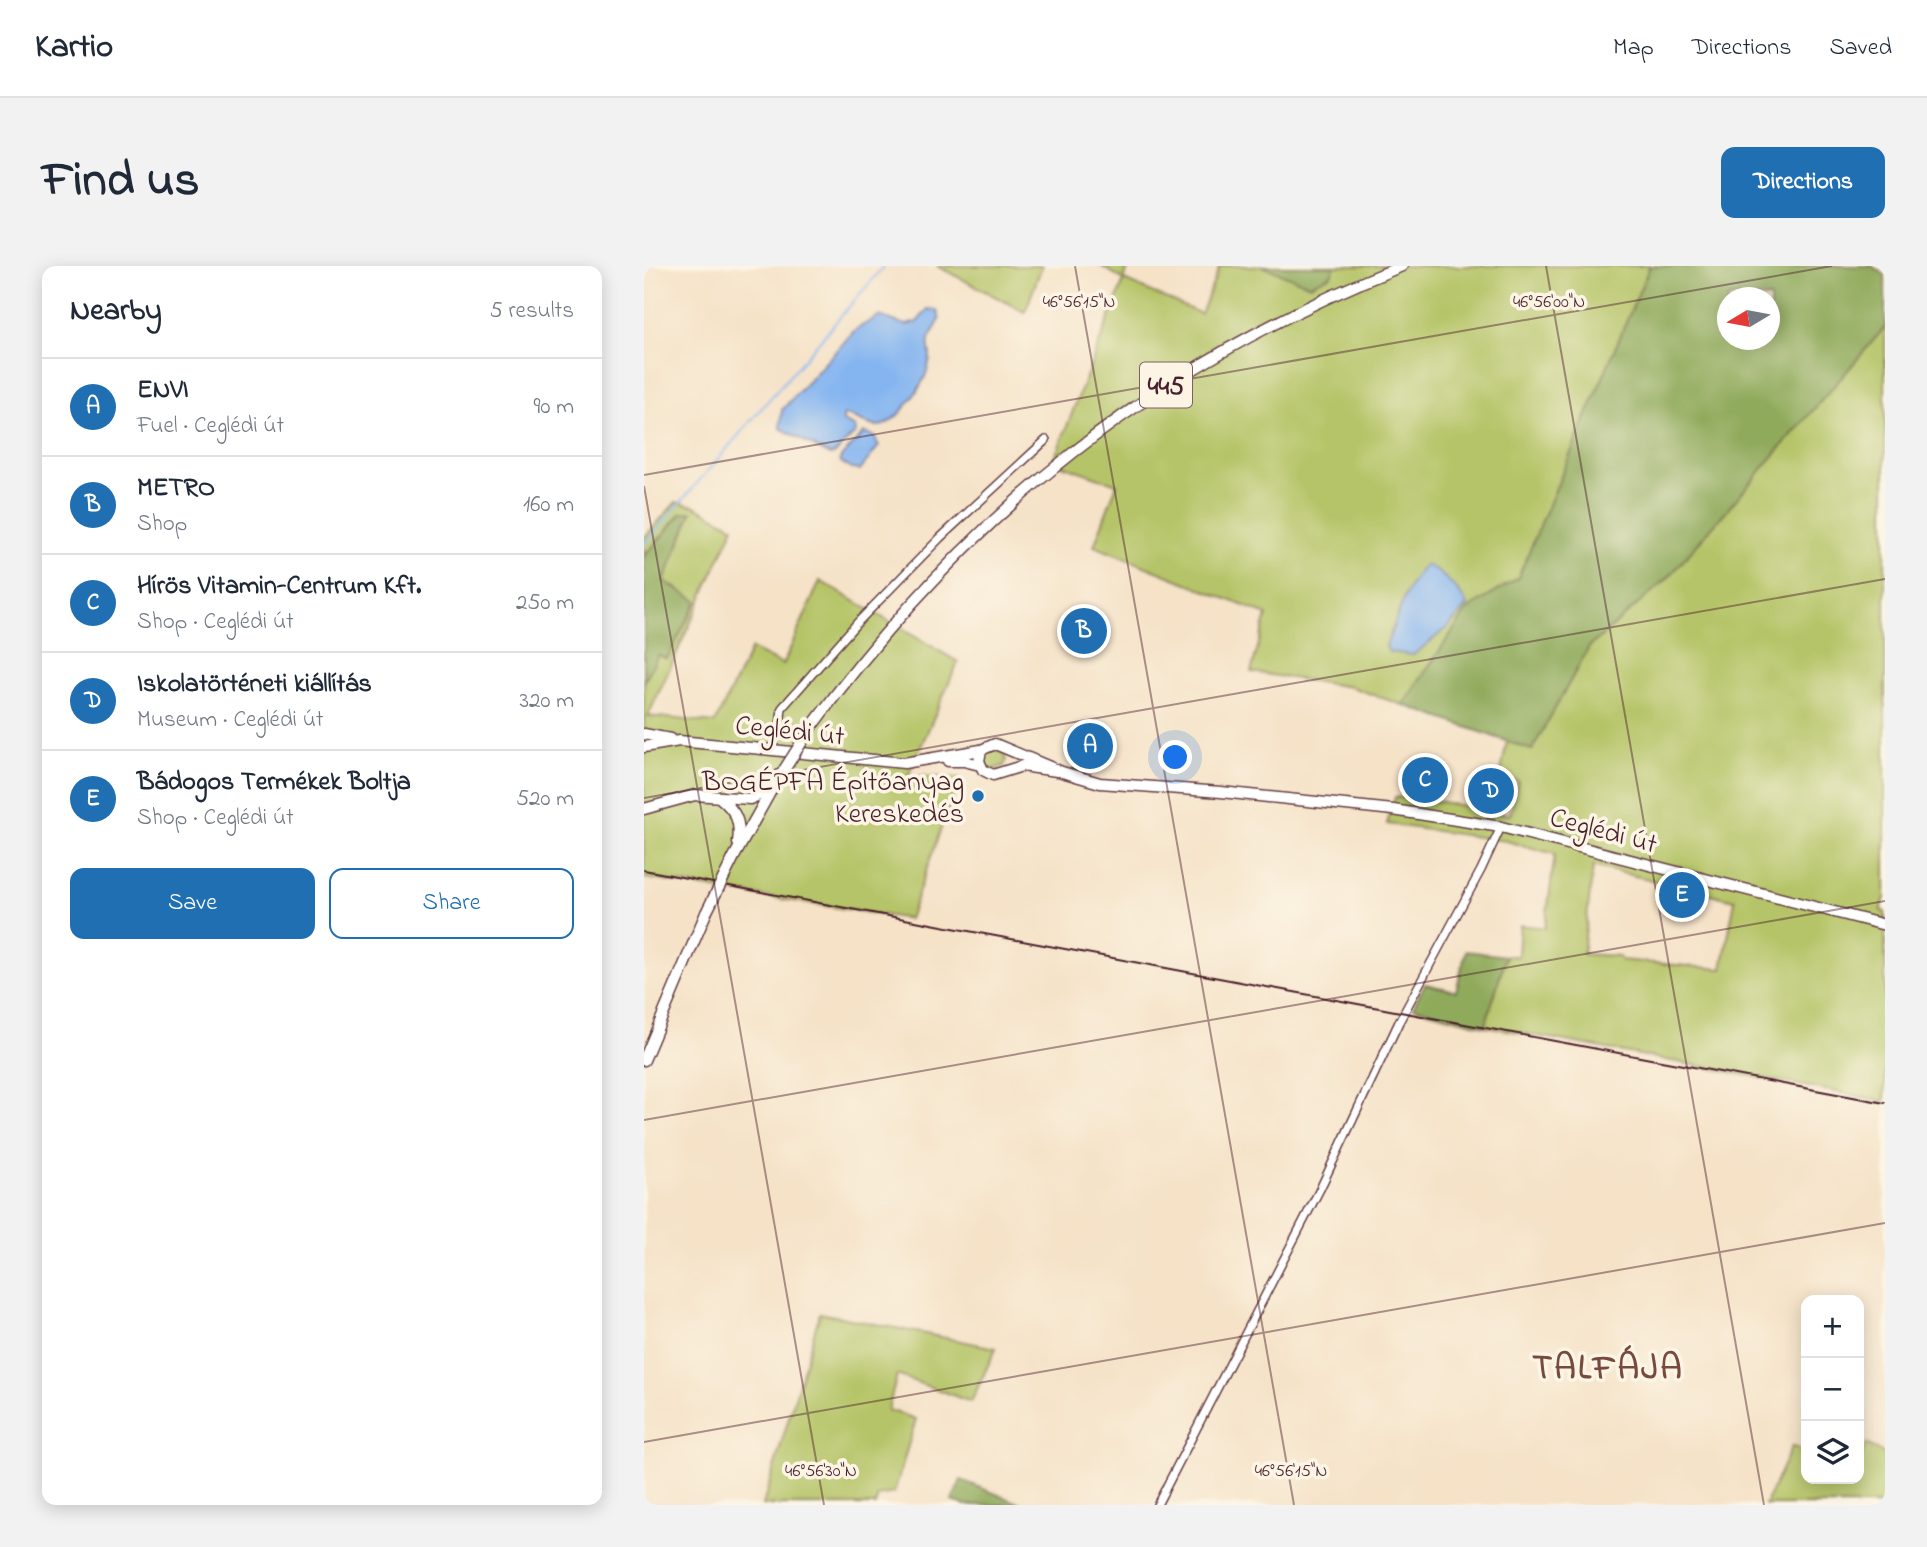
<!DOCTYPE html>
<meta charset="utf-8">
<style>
:root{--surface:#fff;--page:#f2f2f3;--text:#1f2937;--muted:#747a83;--line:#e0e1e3;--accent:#1f6fb2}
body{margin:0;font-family:"Indie Flower",sans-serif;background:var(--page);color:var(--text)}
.controls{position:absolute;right:21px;bottom:21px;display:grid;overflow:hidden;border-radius:14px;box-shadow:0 4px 18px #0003}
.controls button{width:63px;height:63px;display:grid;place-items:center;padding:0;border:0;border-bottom:2px solid var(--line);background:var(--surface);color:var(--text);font:35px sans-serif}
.compass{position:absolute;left:1073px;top:21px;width:63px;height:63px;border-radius:50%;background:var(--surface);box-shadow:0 4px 18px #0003;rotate:260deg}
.you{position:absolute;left:532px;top:492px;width:24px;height:24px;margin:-18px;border:5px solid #fff;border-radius:50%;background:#1a73e8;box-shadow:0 0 0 10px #1a73e833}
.badge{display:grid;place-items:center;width:46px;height:46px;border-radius:50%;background:var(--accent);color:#fff;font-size:23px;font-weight:700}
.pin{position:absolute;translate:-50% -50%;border:4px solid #fff;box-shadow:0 2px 7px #0006}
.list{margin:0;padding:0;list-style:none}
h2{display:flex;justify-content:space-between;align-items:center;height:91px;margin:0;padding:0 28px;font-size:30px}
h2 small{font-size:23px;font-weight:400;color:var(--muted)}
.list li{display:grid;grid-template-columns:46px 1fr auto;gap:21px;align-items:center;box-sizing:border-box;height:98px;padding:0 28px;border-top:2px solid var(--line)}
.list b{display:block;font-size:26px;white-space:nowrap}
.list p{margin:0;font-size:23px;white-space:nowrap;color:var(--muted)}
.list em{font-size:23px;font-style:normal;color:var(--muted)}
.actions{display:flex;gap:14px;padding:21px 28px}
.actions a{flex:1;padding:16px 0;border:2px solid var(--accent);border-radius:14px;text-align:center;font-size:24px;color:var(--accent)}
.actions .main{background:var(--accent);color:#fff}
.icon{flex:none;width:38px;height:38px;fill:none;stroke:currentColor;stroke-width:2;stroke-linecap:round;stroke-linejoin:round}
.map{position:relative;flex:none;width:1241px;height:1239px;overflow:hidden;border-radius:14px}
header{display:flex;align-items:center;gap:42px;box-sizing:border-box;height:98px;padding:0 35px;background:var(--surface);border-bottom:2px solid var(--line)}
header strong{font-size:33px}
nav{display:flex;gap:38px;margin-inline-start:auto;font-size:24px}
.intro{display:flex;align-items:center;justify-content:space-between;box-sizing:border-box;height:168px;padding:0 42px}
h1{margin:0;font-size:49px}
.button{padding:18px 32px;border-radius:14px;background:var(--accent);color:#fff;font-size:24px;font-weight:700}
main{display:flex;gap:42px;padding:0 42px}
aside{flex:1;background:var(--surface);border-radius:14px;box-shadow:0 4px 18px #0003}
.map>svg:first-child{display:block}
</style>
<header>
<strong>Kartio</strong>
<nav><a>Map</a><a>Directions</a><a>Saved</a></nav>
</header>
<div class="intro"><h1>Find us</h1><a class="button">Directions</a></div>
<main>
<aside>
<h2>Nearby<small>5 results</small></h2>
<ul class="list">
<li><span class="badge">A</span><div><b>ENVI</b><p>Fuel · Ceglédi út</p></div><em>90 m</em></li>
<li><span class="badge">B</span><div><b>METRO</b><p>Shop</p></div><em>160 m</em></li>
<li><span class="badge">C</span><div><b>Hírös Vitamin-Centrum Kft.</b><p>Shop · Ceglédi út</p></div><em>250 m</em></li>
<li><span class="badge">D</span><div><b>Iskolatörténeti kiállítás</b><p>Museum · Ceglédi út</p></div><em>320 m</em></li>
<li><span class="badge">E</span><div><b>Bádogos Termékek Boltja</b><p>Shop · Ceglédi út</p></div><em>520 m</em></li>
</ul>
<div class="actions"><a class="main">Save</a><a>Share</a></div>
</aside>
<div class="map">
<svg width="1241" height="1239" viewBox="0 0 1241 1239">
<rect width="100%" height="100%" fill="#fcf5e5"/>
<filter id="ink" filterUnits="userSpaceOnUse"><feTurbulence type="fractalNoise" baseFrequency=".0143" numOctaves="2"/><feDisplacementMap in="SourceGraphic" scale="14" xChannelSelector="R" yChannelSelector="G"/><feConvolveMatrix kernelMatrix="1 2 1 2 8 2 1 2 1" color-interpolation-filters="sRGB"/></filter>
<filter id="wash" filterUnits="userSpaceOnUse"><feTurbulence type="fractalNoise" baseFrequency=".00686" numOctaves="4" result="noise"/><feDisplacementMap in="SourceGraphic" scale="28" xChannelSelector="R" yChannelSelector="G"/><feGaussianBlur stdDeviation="1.57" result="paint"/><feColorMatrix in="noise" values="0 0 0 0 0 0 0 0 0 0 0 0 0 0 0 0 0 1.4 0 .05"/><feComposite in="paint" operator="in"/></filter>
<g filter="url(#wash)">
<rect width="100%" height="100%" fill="#f5e2c7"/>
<g fill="#b5c467" stroke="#807249" stroke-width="2" fill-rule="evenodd">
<path d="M293,0H398L381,46Z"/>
<path d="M457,0H484L480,14L557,48L576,0H618L666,19L687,9L691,0H1006L874,312L823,344L759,439L707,421L607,406L623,349L450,280L473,218L409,196L480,14Z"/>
<path d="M1241,61V631L1237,645L1241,646V835L841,760L862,690H874L876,659L901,662L911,588L862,575L743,558L751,531L793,535L866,549L874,515L856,511L863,475L888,484L945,381L1024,312ZM949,600L1091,634L1078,703L976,694L975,690L939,688Z"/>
<path d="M32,236L51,240L90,261L4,450L71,457L107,383L139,399L176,315L314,396L264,510L315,512L265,653L0,612V416L14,388L23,392L53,335L20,315L48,246L36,248L0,291V272Z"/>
<path d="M348,482L360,487L362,494L360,500L345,505L338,491Z"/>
<path d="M176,1047L352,1082L327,1136L253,1109L244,1144L272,1153L250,1227L234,1230L231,1239H119Z"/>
<path d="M1222,1178L1241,1188V1216L1239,1223L1241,1224V1239H1121L1148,1180L1162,1187V1213H1215V1197Z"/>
</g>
<g fill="#90aa5c" stroke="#6d6444" stroke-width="2" fill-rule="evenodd">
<path d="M618,0H691L687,9L666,19Z"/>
<path d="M1006,0H1228L1241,9V61L1024,312L945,381L888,484L759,439L823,344L874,312ZM1084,32H1126V74H1084Z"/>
<path d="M48,246L20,315L53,335L23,393L14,389L0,416V291L37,248Z"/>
<path d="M822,685L862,690L841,760L769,741L781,718L812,725Z"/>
<path d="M317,1214L380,1239H322L308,1235Z"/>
</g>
<g fill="#85b5f0" stroke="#686a8e" stroke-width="2">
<path d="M284,43L292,44C301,55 289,62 285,73C283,79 286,83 286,89C286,94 284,101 283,105C278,121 251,161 233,160C224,160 211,152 202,149L199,150V155L211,161L212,166L190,188L186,189L136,162L138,144L211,64L235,50L262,59L273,56Z"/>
<path d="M220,167L230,170L235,180L216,204L208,203L197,196L196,192Z"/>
<path d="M781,299C792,301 821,329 823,340L803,362L769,389L745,386L742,380C753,353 761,320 781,299Z"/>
</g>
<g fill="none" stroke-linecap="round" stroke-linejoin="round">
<path stroke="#85b5f0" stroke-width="2" d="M0,279L240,0"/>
</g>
</g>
<g filter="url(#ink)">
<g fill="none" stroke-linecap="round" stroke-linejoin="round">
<g stroke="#643c42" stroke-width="10">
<g id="street">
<path d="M136,461L138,442L213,357L296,272L402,174"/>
<path d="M513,1239L676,923L755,756L837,604L857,561"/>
</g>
</g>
<g stroke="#643c42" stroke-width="13">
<g id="primary">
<path d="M168,460C325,247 511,97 758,0"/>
<path d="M0,468L26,473"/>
<path d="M0,481L35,475L260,497L337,484"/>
<path d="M304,495H320L336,499"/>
<path d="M413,505L378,500L349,509L339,504L335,495L337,484L351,478L418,506L456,517L577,526L749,544L857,561L1241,659"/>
<path d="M75,531C92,545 97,555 94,577"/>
<path d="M0,543L51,529L106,533L115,529L138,507"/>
<path d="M90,591L129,521"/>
<path d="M0,794L62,647"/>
</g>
</g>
<use href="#street" stroke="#fff" stroke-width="7"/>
<use href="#primary" stroke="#fff" stroke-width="10"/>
<path stroke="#4a1f2b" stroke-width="2" d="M0,604L1241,837"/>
<g stroke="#643c42" stroke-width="13" stroke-linecap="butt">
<g id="primary-bridge">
<path d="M140,504L168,460"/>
<path d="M62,647L90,591"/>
</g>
</g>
<use href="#primary-bridge" stroke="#fff" stroke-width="10"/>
</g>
</g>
<path fill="none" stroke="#4a1f2b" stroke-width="2" stroke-opacity="0.45" d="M431,0L650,1239M902,0L1120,1239M0,209L1188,0M0,220L180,1239M0,532L1241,313M0,854L1241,635M0,1176L1241,957"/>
<circle fill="#1f6fb2" stroke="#fcf5e5" stroke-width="2.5" cx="334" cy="530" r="7"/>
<g text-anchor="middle" stroke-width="7" stroke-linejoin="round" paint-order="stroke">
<rect fill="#fcf5e5" stroke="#7f5f63" stroke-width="2" x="496" y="96.5" width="52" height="45" rx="5"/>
<g font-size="26" font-weight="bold" fill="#4a1f2b">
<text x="522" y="128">445</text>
</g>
<g font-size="28" fill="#4a1f2b" stroke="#fcf5e5">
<text transform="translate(146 463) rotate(6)" y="10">Ceglédi út</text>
<text transform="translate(960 563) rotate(15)" y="10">Ceglédi út</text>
</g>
<g font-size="28" fill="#4a1f2b" stroke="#fcf5e5" text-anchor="end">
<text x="320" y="524">BOGÉPFA Építőanyag<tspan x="320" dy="32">Kereskedés</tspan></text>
</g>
<g font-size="35" font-weight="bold" letter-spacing="2" fill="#774a3d" stroke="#fcf5e5">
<text x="964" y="1112">TALFÁJA</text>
</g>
</g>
<g font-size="18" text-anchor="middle" fill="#4a1f2b" stroke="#fcf5e5" stroke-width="7" stroke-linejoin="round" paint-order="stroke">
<text x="435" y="41">46°56'15"N</text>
<text x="905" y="41">46°56'00"N</text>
<text x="177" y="1210">46°56'30"N</text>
<text x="647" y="1210">46°56'15"N</text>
</g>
</svg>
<div class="controls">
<button>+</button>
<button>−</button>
<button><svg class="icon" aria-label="layers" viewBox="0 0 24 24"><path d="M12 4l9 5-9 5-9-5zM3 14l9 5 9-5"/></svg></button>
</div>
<svg class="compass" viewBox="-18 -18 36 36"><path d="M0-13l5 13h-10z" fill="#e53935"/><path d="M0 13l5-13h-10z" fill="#747a83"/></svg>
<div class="you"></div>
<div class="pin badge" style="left:446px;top:480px">A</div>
<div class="pin badge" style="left:440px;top:365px">B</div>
<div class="pin badge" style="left:781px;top:514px">C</div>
<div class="pin badge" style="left:847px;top:525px">D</div>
<div class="pin badge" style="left:1038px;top:629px">E</div>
</div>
</main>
